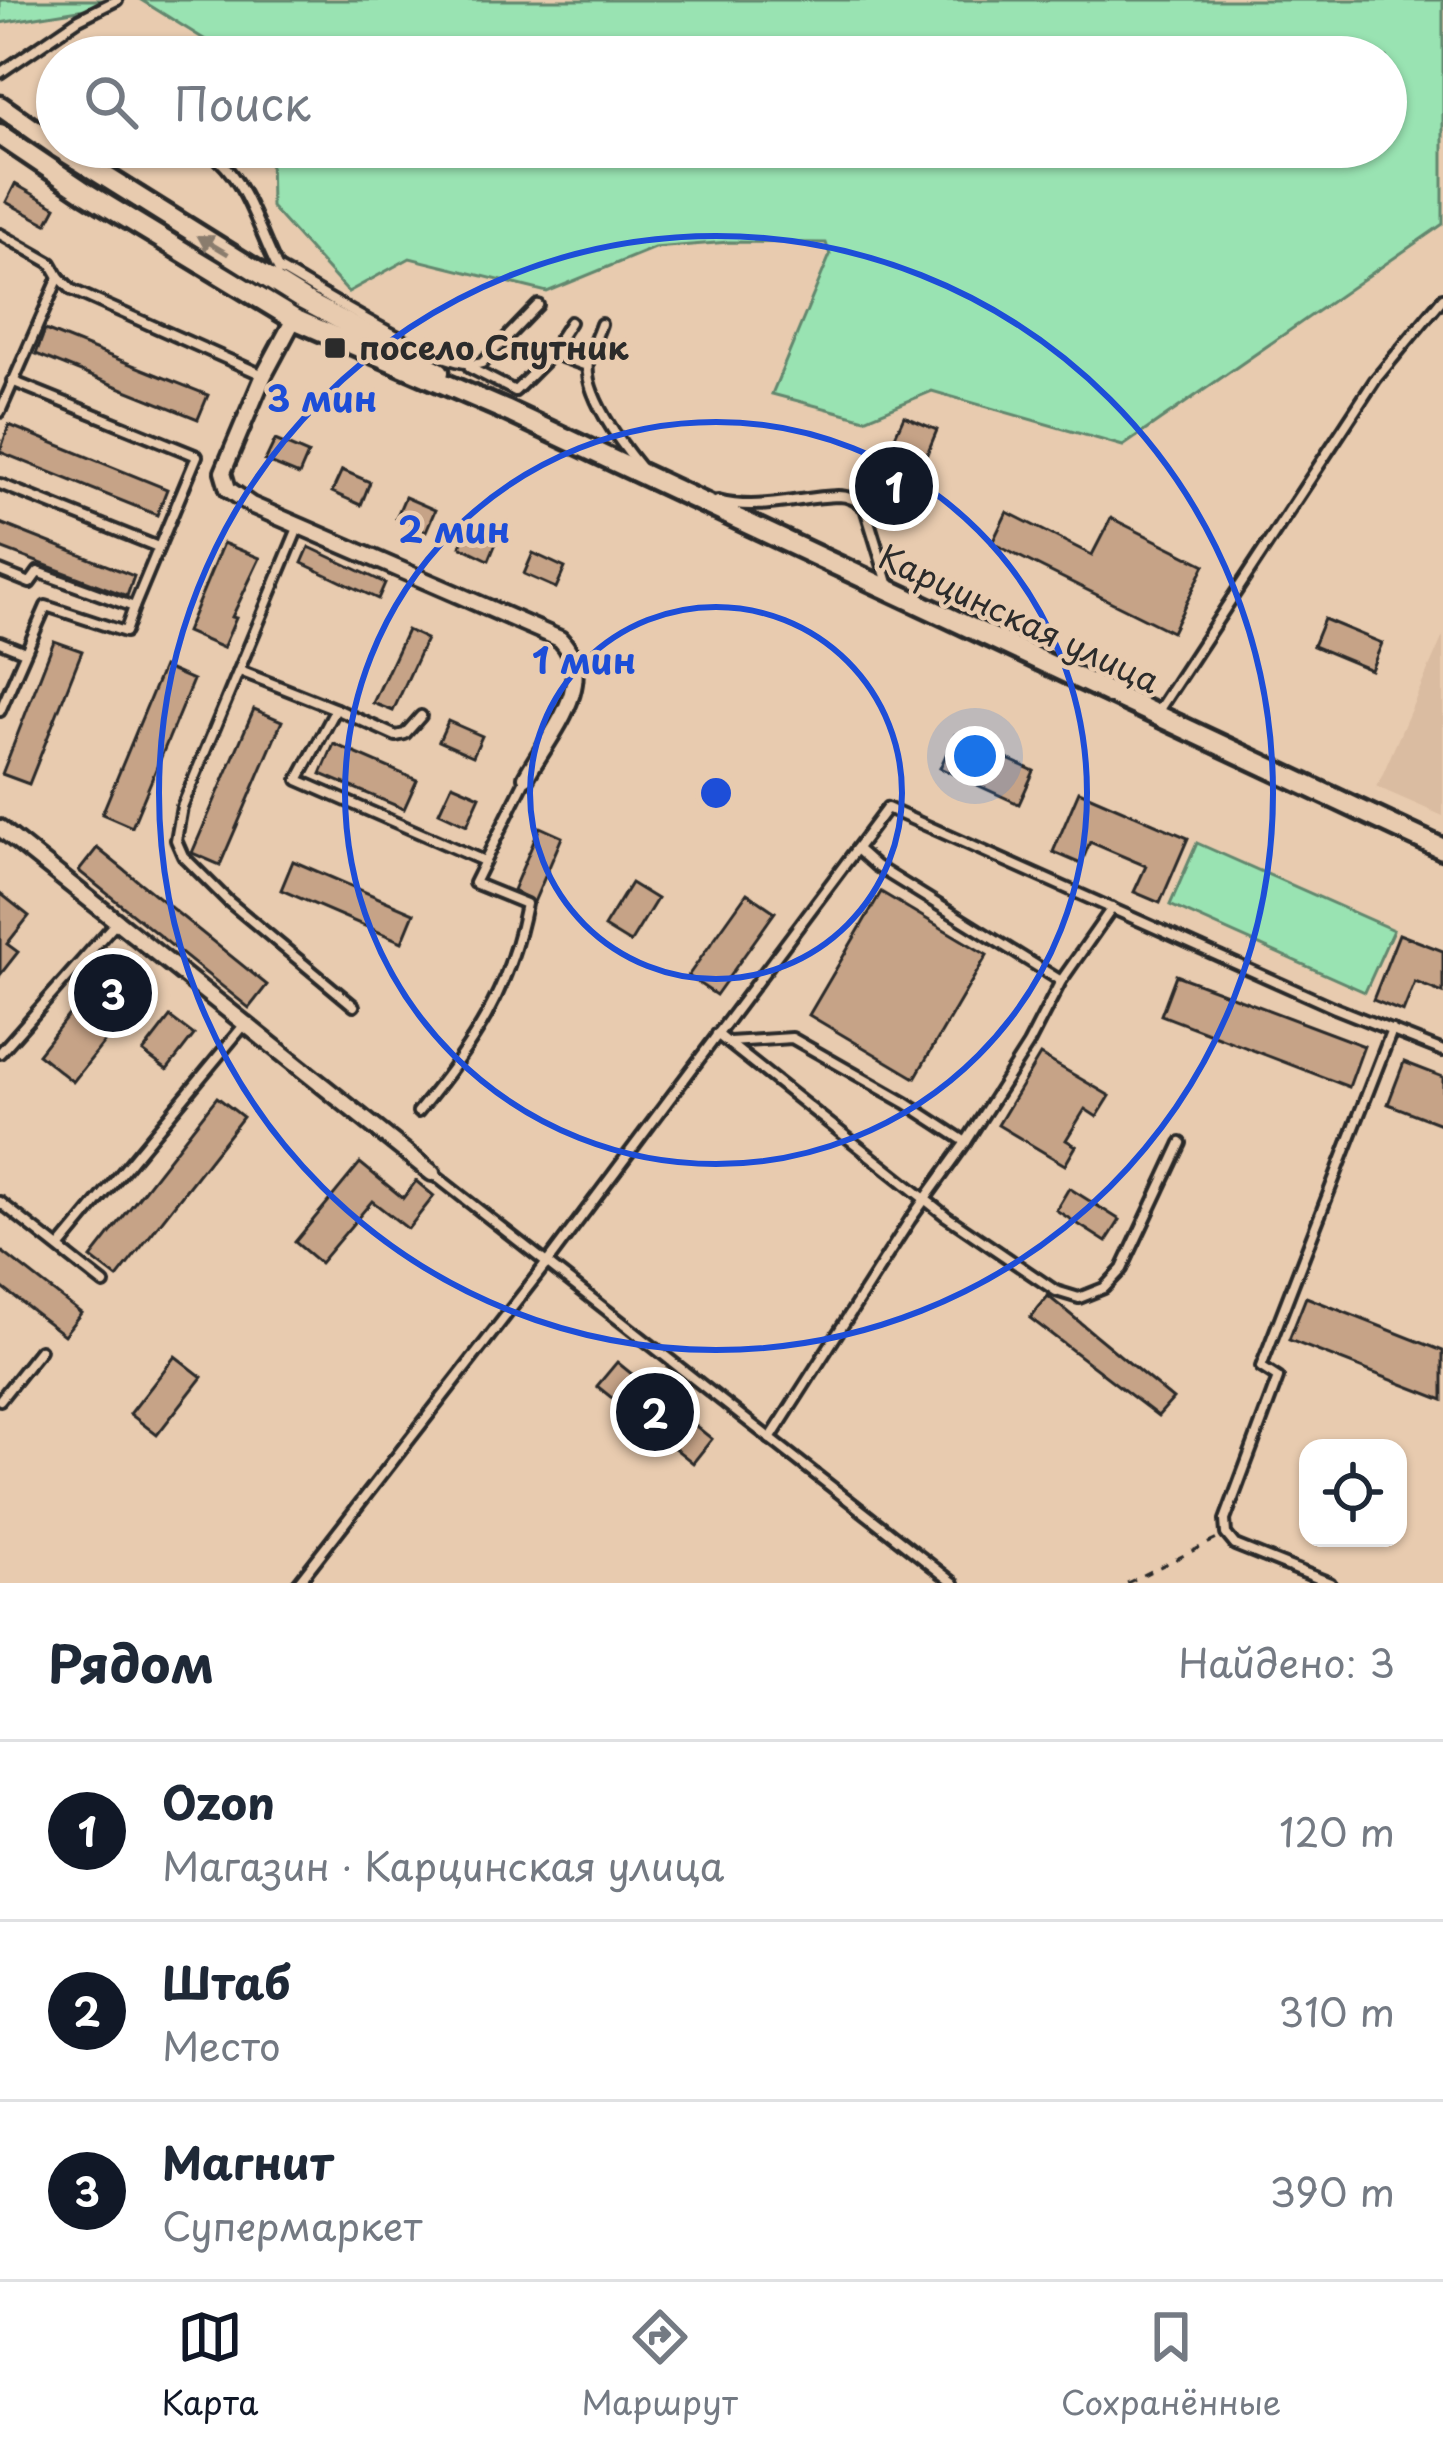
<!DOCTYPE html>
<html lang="ru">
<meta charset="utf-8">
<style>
:root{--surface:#fff;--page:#f2f2f3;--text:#1f2937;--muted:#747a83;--line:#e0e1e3;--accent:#111827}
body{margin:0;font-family:"Playpen Sans",sans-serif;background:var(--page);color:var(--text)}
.controls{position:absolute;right:36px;bottom:36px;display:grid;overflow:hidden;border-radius:24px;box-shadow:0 3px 9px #0004}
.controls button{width:108px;height:108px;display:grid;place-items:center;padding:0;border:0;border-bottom:3px solid var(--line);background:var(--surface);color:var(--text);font:60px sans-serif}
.you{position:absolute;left:975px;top:756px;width:42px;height:42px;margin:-30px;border:9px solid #fff;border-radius:50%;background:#1a73e8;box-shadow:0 0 0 18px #1a73e833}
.badge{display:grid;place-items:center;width:78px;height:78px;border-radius:50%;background:var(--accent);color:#fff;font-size:39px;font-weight:700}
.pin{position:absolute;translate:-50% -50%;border:6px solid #fff;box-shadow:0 3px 12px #0006}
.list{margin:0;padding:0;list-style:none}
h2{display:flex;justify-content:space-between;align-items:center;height:156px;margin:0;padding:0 48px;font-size:51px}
h2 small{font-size:39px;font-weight:400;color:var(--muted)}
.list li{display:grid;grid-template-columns:78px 1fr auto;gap:36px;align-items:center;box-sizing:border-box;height:180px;padding:0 48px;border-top:3px solid var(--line)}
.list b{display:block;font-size:45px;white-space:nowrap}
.list p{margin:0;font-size:39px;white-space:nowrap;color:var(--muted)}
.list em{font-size:39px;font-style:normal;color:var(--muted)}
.icon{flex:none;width:66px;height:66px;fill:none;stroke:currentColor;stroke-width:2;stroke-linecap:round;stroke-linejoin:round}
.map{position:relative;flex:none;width:1443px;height:1583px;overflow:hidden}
.search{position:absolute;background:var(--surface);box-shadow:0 3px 9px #0004;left:36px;right:36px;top:36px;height:132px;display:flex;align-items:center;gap:30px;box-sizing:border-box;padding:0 42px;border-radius:66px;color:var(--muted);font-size:45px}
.sheet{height:696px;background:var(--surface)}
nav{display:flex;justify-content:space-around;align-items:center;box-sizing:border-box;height:168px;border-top:3px solid var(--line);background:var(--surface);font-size:33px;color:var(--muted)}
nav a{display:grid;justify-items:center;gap:6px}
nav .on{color:var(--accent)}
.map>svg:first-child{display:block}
</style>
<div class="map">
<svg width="1443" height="1583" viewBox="0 0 1443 1583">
<rect width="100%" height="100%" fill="#e8cbaf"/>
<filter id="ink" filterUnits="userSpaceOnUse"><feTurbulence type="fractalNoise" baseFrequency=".00833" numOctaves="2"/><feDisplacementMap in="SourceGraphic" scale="24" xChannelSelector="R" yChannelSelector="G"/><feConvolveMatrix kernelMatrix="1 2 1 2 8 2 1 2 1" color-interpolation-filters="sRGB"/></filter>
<g filter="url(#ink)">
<path fill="#dabca1" d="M1443,636V816L1377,787Z"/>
<g fill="#99e3b2" stroke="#62876e" stroke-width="3">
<path d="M0,0H112L85,9L0,23Z"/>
<path d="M141,0H1443V224L1123,446L932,391L865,419L772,394L830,255L826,243L729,242L654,248L547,292L410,258L348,292L271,207L270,147H1386V57H233Z"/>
<path d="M1197,843L1393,930L1365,992L1170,905Z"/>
</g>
<g fill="#c6a387" stroke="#2b2b2b" stroke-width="3">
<path d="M15,184L56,207L47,224L6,202Z"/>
<path d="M45,330L208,395L198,419L36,354Z"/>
<path d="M904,416L937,430L901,516L867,499Z"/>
<path d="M9,425L167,489L157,515L0,452Z"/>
<path d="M275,440L308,454L299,475L265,461Z"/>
<path d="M342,470L370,482L361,505L332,492Z"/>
<path d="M405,497L435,510L426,531L396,518Z"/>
<path d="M1007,512L1092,555L1111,518L1205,565L1172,632L992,543Z"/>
<path d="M0,523L134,576L127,596L0,548Z"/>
<path d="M469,526L498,538L489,560L460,546Z"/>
<path d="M223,543L260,558L232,617L236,618L223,648L186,632Z"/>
<path d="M309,547L385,583L378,599L302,563Z"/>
<path d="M533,553L565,568L556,588L524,574Z"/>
<path d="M1324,619L1382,643L1371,670L1313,646Z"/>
<path d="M407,630L426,639L393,711L373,703Z"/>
<path d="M54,641L82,651L29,784L2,774Z"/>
<path d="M163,667L193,680L132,827L102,814Z"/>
<path d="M254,709L282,721L220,865L192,853Z"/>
<path d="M448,721L482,736L473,756L439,741Z"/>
<path d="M955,735L1034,771L1019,804L940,768Z"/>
<path d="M334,744L417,780L404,809L321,774Z"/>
<path d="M452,784L480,796L467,825L439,812Z"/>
<path d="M1079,791L1188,838L1160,903L1134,892L1146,866L1090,842L1081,864L1053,852Z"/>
<path d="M540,827L562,837L534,902L513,890Z"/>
<path d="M97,848L267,985L249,1008L79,871Z"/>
<path d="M293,861L414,913L402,942L281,890Z"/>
<path d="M631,883L657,899L630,943L604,927Z"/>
<path d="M881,892L987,955L915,1078L809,1015Z"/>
<path d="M0,893L29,916L7,944L18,952L0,975Z"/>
<path d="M747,893L775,912L716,995L688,976Z"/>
<path d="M1399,934L1443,951V993L1415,982L1403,1012L1373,1000Z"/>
<path d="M104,970L139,998L73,1082L38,1054Z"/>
<path d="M1176,975L1364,1046L1349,1087L1161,1015Z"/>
<path d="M170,1017L194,1035L167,1070L143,1052Z"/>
<path d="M1040,1055L1110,1096L1097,1117L1085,1109L1066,1140L1076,1146L1065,1165L998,1125Z"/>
<path d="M1404,1062L1443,1077V1125L1388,1104Z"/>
<path d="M217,1097L243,1117L117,1278L91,1258Z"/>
<path d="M360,1163L403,1198L416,1181L434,1196L408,1229L372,1201L320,1263L295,1242Z"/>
<path d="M1069,1188L1120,1220L1106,1242L1056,1210Z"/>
<path d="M0,1250L81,1313L64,1335L0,1286Z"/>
<path d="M1048,1296L1173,1399L1158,1416L1030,1318Z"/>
<path d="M1306,1297L1443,1351V1400L1289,1340Z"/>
<path d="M175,1356L202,1377L157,1435L130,1414Z"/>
<path d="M617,1362L712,1439L693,1463L597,1386Z"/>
</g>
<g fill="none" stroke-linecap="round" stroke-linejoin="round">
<g stroke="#2b2b2b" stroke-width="16">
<g id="lane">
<path d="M0,73L79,19L117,0"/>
<path d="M219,160C248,187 260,234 279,271"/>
<path d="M0,234L51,263L59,277L0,412"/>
<path d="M279,269C315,289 449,375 482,363L538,305"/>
<path d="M59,277L72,290L263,375"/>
<path d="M601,324C597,336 590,349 588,362C583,393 621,444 640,467"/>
<path d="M550,353L587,366"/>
<path d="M470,368L515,391L545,361L570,322"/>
<path d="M0,484L158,547"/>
<path d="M718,501C760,512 798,497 838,496C849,496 857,500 865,508L888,583"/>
<path d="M298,528L182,807L176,840L183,856L228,901L354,1006"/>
<path d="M0,571L30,583L38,572L134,607L197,456L12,381"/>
<path d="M0,642L25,652"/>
<path d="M240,671L336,709L298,780L484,861"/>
<path d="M336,709L396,736L405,734L421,716"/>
<path d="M0,711L46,606L125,632L134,607"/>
<path d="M1158,711L1375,380L1443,298"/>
<path d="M857,849L876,866L1061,981"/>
<path d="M717,1034L946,1216L1056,1291L1079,1298L1104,1288L1122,1269L1181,1143"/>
<path d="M729,1042L792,1038L906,1103L966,1142"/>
<path d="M0,1053L117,921"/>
<path d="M418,1112C473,1045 509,992 526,904L474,883L526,778"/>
<path d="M432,1173L954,1583"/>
<path d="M0,1202L104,1284"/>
<path d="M60,1247L245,1024"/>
<path d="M0,1400L40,1350"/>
<path d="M770,1439L910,1220L966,1142L1028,1045L1061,981L1112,908"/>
<path d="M298,1583L546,1264L887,808L1335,1008L1443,1051"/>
<path d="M1330,1583L1235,1545L1226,1534L1225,1520L1278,1378L1261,1367L1392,1030"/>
</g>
</g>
<g stroke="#2b2b2b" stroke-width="22">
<g id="street">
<path d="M294,319L264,375L223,472L228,489L251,505L560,639C600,681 548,736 526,777"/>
<path d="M0,828L432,1173"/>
</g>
</g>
<g stroke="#2b2b2b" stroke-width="27">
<g id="secondary">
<path d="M0,106L57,146"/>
<path d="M0,135L86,193L294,319L505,410L1443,849"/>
<path d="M58,147L303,300L439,372"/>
</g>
</g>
<path stroke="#2b2b2b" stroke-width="3" stroke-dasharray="9 9" stroke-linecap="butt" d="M1127,1583L1217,1539"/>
<use href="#lane" stroke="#e8cbaf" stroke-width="8"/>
<use href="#street" stroke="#e8cbaf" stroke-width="14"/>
<use href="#secondary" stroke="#e8cbaf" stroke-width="18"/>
</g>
<defs><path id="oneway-solid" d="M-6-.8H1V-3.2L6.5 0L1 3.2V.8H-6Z" transform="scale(3)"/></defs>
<use fill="#8a7b6d" href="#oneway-solid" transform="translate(213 245) rotate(-149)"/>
</g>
<g fill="none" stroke="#1d4ed8" stroke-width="6">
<circle cx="716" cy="793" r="186"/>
<circle cx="716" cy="793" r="371"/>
<circle cx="716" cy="793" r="557"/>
</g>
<rect fill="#2b2b2b" stroke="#e8cbaf" stroke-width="4.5" x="323" y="336" width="24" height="24" rx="6"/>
<g text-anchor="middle" stroke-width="9" stroke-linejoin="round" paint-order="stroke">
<g font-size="33" font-weight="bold" fill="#2b2b2b" stroke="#e8cbaf" text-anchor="start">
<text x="359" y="360">посело Спутник</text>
</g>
<g font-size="33" fill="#2b2b2b" stroke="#e8cbaf">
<text transform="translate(1019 619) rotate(25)" y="12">Карцинская улица</text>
</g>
</g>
<circle cx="716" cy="793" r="18" fill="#1d4ed8" stroke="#e8cbaf" stroke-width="6"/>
<g font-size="36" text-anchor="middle" font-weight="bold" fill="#1d4ed8" stroke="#e8cbaf" stroke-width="9" stroke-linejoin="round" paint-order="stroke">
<text x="322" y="412">3 мин</text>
<text x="454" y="543">2 мин</text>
<text x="584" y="674">1 мин</text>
</g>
</svg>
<div class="controls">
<button><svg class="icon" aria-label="locate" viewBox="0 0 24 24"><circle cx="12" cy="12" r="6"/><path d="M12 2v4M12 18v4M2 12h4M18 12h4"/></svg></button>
</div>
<div class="you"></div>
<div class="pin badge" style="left:894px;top:486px">1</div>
<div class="pin badge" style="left:655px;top:1412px">2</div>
<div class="pin badge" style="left:113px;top:993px">3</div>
<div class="search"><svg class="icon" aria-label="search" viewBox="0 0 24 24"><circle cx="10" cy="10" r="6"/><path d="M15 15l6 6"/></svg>Поиск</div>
</div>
<section class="sheet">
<h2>Рядом<small>Найдено: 3</small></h2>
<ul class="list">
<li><span class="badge">1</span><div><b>Ozon</b><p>Магазин · Карцинская улица</p></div><em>120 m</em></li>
<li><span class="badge">2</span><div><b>Штаб</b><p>Место</p></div><em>310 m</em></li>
<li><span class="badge">3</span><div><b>Магнит</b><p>Супермаркет</p></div><em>390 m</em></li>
</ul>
</section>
<nav>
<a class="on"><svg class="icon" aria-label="map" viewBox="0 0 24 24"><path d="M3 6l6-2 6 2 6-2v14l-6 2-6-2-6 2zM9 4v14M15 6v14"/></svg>Карта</a>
<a><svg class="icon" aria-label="directions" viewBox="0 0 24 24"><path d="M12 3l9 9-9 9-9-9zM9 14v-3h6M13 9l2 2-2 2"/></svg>Маршрут</a>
<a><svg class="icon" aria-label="saved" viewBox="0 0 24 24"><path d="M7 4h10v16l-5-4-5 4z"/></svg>Сохранённые</a>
</nav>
